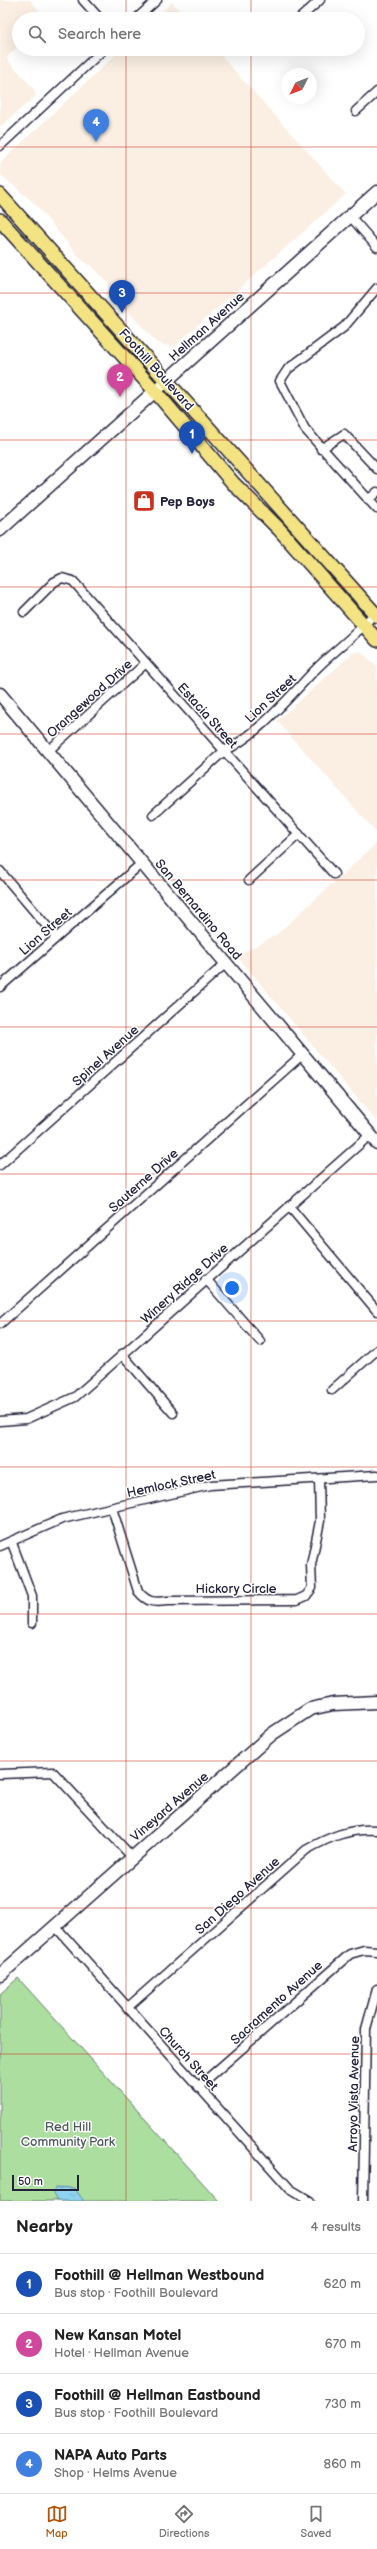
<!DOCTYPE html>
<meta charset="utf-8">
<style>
:root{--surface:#fff;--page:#f6f6f6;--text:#222;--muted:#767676;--line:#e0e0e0;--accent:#b45309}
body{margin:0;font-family:"Balsamiq Sans",sans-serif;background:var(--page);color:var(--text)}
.compass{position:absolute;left:281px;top:68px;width:36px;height:36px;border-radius:50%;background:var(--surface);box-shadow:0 4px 16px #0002;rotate:228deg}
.scale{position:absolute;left:12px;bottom:10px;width:67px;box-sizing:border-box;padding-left:4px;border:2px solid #22223b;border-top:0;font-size:11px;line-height:14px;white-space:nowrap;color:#22223b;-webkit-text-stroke:3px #fff;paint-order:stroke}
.you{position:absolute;left:232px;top:1288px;width:14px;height:14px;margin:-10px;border:3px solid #fff;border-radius:50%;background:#1a73e8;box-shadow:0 0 0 6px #1a73e833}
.badge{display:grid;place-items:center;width:26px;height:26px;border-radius:50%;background:var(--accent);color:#fff;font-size:13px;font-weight:700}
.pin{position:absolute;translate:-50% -33px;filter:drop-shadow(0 1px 2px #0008)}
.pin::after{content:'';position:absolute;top:21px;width:14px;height:12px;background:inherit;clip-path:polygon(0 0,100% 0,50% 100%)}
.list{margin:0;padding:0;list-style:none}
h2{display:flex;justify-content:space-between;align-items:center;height:52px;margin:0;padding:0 16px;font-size:17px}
h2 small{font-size:13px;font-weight:400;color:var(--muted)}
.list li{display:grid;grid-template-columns:26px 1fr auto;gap:12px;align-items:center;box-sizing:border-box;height:60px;padding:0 16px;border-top:1px solid var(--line)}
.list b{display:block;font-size:15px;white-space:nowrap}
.list p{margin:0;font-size:13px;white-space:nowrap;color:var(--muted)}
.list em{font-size:13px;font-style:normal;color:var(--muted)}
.icon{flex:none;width:22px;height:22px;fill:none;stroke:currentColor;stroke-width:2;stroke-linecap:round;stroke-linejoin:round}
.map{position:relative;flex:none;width:377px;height:2201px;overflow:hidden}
.search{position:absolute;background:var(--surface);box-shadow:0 4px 16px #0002;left:12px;right:12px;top:12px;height:44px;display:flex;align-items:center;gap:10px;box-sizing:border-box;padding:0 14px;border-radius:22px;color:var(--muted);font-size:15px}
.sheet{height:292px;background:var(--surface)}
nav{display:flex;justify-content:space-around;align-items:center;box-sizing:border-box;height:56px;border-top:1px solid var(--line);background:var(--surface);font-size:11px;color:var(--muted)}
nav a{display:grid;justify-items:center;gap:2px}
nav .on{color:var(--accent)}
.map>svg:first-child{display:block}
</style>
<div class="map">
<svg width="377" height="2201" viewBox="0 0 377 2201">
<defs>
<pattern id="water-ripples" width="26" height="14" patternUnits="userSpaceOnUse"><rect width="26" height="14" fill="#8dd3ef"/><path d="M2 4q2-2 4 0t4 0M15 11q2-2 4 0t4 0" fill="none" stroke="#79b5ce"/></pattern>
</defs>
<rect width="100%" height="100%" fill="#fff"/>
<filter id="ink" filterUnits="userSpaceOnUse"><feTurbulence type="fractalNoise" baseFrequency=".025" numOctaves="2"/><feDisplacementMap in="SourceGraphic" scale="8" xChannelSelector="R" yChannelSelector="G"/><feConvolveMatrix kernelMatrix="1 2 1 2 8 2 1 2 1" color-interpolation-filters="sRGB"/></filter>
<g filter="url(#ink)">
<g fill="#faefe2">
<path d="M0,0H30L46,19H19V45L6,58L33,88L36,96L0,127Z"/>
<path d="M172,2L188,19H155Z"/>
<path d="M122,49H215L346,194L173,347L157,343L110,292L108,283L91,265H88L79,257L34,203L0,174V163Z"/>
<path d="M360,651L377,666V833L277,721L353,653Z"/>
<path d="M377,843V1122L237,956L276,935Z"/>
</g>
<path fill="#acde9f" stroke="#67806d" d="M18,1978L219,2201H0V1994Z"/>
<path fill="url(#water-ripples)" stroke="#628ca7" d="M55,2187L74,2188L84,2201H57L53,2194Z"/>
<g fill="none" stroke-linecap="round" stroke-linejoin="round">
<g stroke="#22223b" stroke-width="11">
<g id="street">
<path d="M83,0L100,19"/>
<path d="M136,19L157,0"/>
<path d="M299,19L320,0"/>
<path d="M356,111L377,92"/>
<path d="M0,146L104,49"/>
<path d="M350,216L377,247"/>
<path d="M377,288L344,327L288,369L280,381L305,429L377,509"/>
<path d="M321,449L344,434L377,469"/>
<path d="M368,500L377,492"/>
<path d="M24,612L54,582L62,578L73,581L334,874"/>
<path d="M48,751L146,663"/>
<path d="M153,815L224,751C258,735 289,697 315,670C334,650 359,634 376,611"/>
<path d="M0,871L56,937"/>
<path d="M249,880L299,834"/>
<path d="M0,987L142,863"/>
<path d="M0,1165L226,963"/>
<path d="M289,1206L377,1311"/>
<path d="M206,1279L260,1341"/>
<path d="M0,1324L303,1054"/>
<path d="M122,1354L173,1413"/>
<path d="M332,1390L377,1350"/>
<path d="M0,1421L26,1419L75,1397L370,1135"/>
<path d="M112,1508L138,1591C147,1602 153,1603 167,1601L297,1600L306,1596L312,1588L311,1565L320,1521L319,1479"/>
<path d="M12,1543L32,1596V1623"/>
<path d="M0,1546L62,1519L210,1485L377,1475"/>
<path d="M0,1774L53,1772L132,1857"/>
<path d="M55,1926L290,2189L310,2201"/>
<path d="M127,2008L306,1850C329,1837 350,1828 377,1830"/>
<path d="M198,2087L350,1954L364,1950L377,1951"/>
<path d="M363,2201L366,2029L377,1989"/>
</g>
</g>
<g stroke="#22223b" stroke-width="15">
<g id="secondary">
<path d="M0,530L377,192"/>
<path d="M0,694L377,1143"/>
<path d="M0,1975L272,1734L310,1709L333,1704L377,1702"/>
</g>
</g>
<g stroke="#22223b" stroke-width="16">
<g id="primary">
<path d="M0,195L377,616"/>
<path d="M0,220L155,391L233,483L279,529L377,640"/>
</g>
</g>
<use href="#street" stroke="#fff" stroke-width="8"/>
<use href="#secondary" stroke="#fff" stroke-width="12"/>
<use href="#primary" stroke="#f4e382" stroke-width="13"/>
</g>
</g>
<path fill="none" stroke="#c8321e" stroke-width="1" stroke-opacity="0.55" d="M126,0V19M251,0V19M126,49V2201M251,49V2201M0,147H377M0,293H377M0,440H377M0,587H377M0,734H377M0,880H377M0,1027H377M0,1174H377M0,1321H377M0,1467H377M0,1614H377M0,1761H377M0,1908H377M0,2054H377"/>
<defs>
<g id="shop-square" transform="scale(1.15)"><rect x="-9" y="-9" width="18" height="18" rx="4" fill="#c8321e" stroke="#fff"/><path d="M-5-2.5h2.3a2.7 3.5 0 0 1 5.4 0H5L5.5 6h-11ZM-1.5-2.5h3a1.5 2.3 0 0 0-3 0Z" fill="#fff"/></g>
</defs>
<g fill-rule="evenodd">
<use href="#shop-square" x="144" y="501"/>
</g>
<g text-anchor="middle" stroke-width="3" stroke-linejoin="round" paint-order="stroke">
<g font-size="13" fill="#22223b" stroke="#fff">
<text transform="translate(206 326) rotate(-42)" y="5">Hellman Avenue</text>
<text transform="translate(157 369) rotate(48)" y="5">Foothill Boulevard</text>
<text transform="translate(89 698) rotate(-42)" y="5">Orangewood Drive</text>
<text transform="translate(270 698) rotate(-43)" y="5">Lion Street</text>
<text transform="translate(208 715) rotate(48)" y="5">Estacia Street</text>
<text transform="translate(199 909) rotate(50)" y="5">San Bernardino Road</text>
<text transform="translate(45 931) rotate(-41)" y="5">Lion Street</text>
<text transform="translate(105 1055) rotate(-42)" y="5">Spinel Avenue</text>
<text transform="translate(143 1180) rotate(-42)" y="5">Sauterne Drive</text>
<text transform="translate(184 1283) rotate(-42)" y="5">Winery Ridge Drive</text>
<text transform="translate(171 1483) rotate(-12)" y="5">Hemlock Street</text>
<text x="236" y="1593">Hickory Circle</text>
<text transform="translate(169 1806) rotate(-41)" y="5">Vineyard Avenue</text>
<text transform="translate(237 1895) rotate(-42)" y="5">San Diego Avenue</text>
<text transform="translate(276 2002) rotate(-42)" y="5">Sacramento Avenue</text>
<text transform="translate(189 2058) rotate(48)" y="5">Church Street</text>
<text transform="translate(353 2094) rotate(-89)" y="5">Arroyo Vista Avenue</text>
</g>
<g font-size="13" font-weight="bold" fill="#22223b" stroke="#fff" text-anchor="start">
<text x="160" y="506">Pep Boys</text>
</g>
<g font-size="13" fill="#4b5a59" stroke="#fff">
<text x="68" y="2131">Red Hill<tspan x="68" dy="15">Community Park</tspan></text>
</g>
</g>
</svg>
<svg class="compass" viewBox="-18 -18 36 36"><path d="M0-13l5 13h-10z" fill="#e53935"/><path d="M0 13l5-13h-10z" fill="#767676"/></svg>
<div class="scale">50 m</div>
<div class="you"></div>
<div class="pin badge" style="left:192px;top:454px;background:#1a4fb4">1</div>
<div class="pin badge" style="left:120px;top:397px;background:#d1479c">2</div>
<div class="pin badge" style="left:122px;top:313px;background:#1a4fb4">3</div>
<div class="pin badge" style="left:96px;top:142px;background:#3f7fe0">4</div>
<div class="search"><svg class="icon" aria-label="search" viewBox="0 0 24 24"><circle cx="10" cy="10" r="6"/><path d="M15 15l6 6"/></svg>Search here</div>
</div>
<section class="sheet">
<h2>Nearby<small>4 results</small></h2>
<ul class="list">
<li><span class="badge" style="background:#1a4fb4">1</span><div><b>Foothill @ Hellman Westbound</b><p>Bus stop · Foothill Boulevard</p></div><em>620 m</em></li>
<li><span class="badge" style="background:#d1479c">2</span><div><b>New Kansan Motel</b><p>Hotel · Hellman Avenue</p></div><em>670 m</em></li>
<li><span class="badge" style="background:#1a4fb4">3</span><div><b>Foothill @ Hellman Eastbound</b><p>Bus stop · Foothill Boulevard</p></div><em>730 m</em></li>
<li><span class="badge" style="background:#3f7fe0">4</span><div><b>NAPA Auto Parts</b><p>Shop · Helms Avenue</p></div><em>860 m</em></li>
</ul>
</section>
<nav>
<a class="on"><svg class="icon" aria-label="map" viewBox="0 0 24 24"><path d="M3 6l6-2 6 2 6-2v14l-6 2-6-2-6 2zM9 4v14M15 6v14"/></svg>Map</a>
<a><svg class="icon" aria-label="directions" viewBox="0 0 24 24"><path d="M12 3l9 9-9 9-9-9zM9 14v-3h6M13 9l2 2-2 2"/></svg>Directions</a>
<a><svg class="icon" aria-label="saved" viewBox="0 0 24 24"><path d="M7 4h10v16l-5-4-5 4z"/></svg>Saved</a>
</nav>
